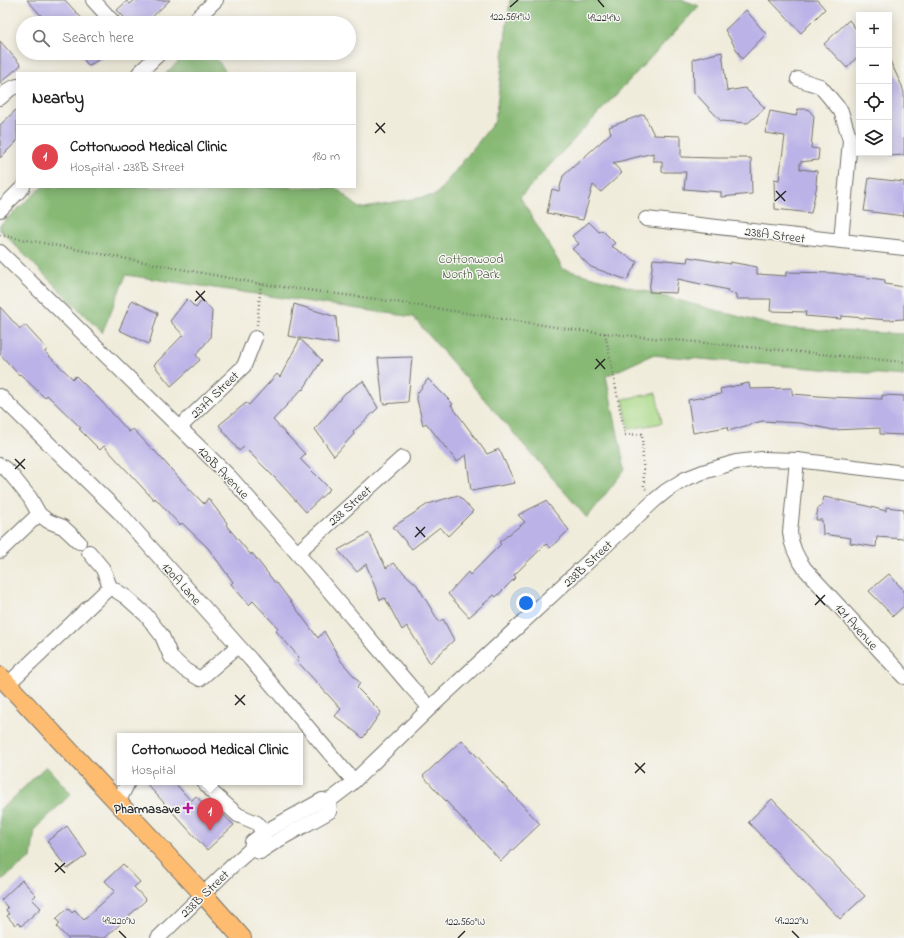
<!DOCTYPE html>
<meta charset="utf-8">
<style>
:root{--surface:#fff;--page:#f6f6f6;--text:#222;--muted:#767676;--line:#e0e0e0;--accent:#b45309}
body{margin:0;font-family:"Indie Flower",sans-serif;background:var(--page);color:var(--text)}
.controls{position:absolute;right:12px;top:12px;display:grid;overflow:hidden;border-radius:0px;box-shadow:0 2px 10px #0003}
.controls button{width:36px;height:36px;display:grid;place-items:center;padding:0;border:0;border-bottom:1px solid var(--line);background:var(--surface);color:var(--text);font:20px sans-serif}
.you{position:absolute;left:526px;top:603px;width:14px;height:14px;margin:-10px;border:3px solid #fff;border-radius:50%;background:#1a73e8;box-shadow:0 0 0 6px #1a73e833}
.badge{display:grid;place-items:center;width:26px;height:26px;border-radius:50%;background:var(--accent);color:#fff;font-size:13px;font-weight:700}
.pin{position:absolute;translate:-50% -33px;filter:drop-shadow(0 1px 2px #0008)}
.pin::after{content:'';position:absolute;top:21px;width:14px;height:12px;background:inherit;clip-path:polygon(0 0,100% 0,50% 100%)}
.popup{position:absolute;left:117px;top:733px;width:186px;height:52px;box-sizing:border-box;display:grid;place-content:center;border-radius:0px;background:var(--surface);filter:drop-shadow(0 1px 3px #0005);font-size:13px;white-space:nowrap;color:var(--muted)}
.popup b{font-size:15px;color:var(--text)}
.popup::after{content:'';position:absolute;left:50%;top:100%;margin-left:-8px;border:8px solid transparent;border-top-color:var(--surface)}
.list{margin:0;padding:0;list-style:none}
h2{display:flex;justify-content:space-between;align-items:center;height:52px;margin:0;padding:0 16px;font-size:17px}
h2 small{font-size:13px;font-weight:400;color:var(--muted)}
.list li{display:grid;grid-template-columns:26px 1fr auto;gap:12px;align-items:center;box-sizing:border-box;height:64px;padding:0 16px;border-top:1px solid var(--line)}
.list b{display:block;font-size:15px;white-space:nowrap}
.list p{margin:0;font-size:13px;white-space:nowrap;color:var(--muted)}
.list em{font-size:13px;font-style:normal;color:var(--muted)}
.icon{flex:none;width:22px;height:22px;fill:none;stroke:currentColor;stroke-width:2;stroke-linecap:round;stroke-linejoin:round}
.map{position:relative;flex:none;width:904px;height:938px;overflow:hidden}
.search{position:absolute;background:var(--surface);box-shadow:0 2px 10px #0003;left:16px;top:16px;width:340px;height:44px;display:flex;align-items:center;gap:10px;box-sizing:border-box;padding:0 14px;border-radius:22px;color:var(--muted);font-size:15px}
.panel{position:absolute;background:var(--surface);box-shadow:0 2px 10px #0003;left:16px;top:72px;width:340px;height:116px;border-radius:0px}
.map>svg:first-child{display:block}
</style>
<div class="map">
<svg width="904" height="938" viewBox="0 0 904 938">
<rect width="100%" height="100%" fill="#f6f6f2"/>
<filter id="ink" filterUnits="userSpaceOnUse"><feTurbulence type="fractalNoise" baseFrequency=".025" numOctaves="2"/><feDisplacementMap in="SourceGraphic" scale="8" xChannelSelector="R" yChannelSelector="G"/><feConvolveMatrix kernelMatrix="1 2 1 2 8 2 1 2 1" color-interpolation-filters="sRGB"/></filter>
<filter id="wash" filterUnits="userSpaceOnUse"><feTurbulence type="fractalNoise" baseFrequency=".012" numOctaves="4" result="noise"/><feDisplacementMap in="SourceGraphic" scale="16" xChannelSelector="R" yChannelSelector="G"/><feGaussianBlur stdDeviation="0.9" result="paint"/><feColorMatrix in="noise" values="0 0 0 0 0 0 0 0 0 0 0 0 0 0 0 0 0 1.4 0 .05"/><feComposite in="paint" operator="in"/></filter>
<g filter="url(#wash)">
<rect width="100%" height="100%" fill="#f0ecdb"/>
<path fill="#aad987" stroke="#6a8259" d="M656,393L662,423L629,429L623,399Z"/>
<g fill="#87b974" stroke="#597250">
<path d="M510,0H683L699,6L520,197L563,269L781,328L904,334V376L652,355L606,376L625,469L587,518L413,317L126,275L102,333L0,230V225L42,187H335L359,208L436,195L495,121Z"/>
<path d="M188,53H212L227,73H166Z"/>
<path d="M46,766L71,794L35,829L31,858L0,881V809L8,803Z"/>
</g>
<g id="blocks">
<g fill="#bbb3e7">
<path d="M27,0H65L86,23H48Z"/>
<path d="M135,0H170L146,23H130L117,10L127,1L130,4Z"/>
<path d="M770,0H817L825,9L801,33Z"/>
<path d="M746,10L766,34L742,59L725,30Z"/>
<path d="M849,20L859,33V55L847,68L824,44Z"/>
<path d="M0,41L21,65L0,83Z"/>
<path d="M722,52L727,91L745,88L765,108L748,123L721,121L694,92L693,59Z"/>
<path d="M80,53H110L88,66Z"/>
<path d="M889,59L902,86L904,93V155L889,156Z"/>
<path d="M17,109V141L0,158V125Z"/>
<path d="M798,109H808L814,116L811,148L819,149L818,160L800,162V169L817,171L816,185H817L811,213L775,209L774,179L779,180L785,136L765,133L770,111L796,116Z"/>
<path d="M644,114L654,135L681,136V157L716,158H751L752,194L721,197V192L684,189L686,172H662V161H653V153L613,163L622,173L601,192L593,185L583,220L547,213L552,189L559,191L563,176L611,133L609,127Z"/>
<path d="M869,178L904,182V216L864,211Z"/>
<path d="M589,222L599,232L602,230L615,243L611,246L637,262L627,280L591,267L572,249L579,244L572,236Z"/>
<path d="M688,257L730,264V262L757,267V274L786,276V272L834,273L885,280V284L904,287V319L887,320L841,316V319L805,316L806,312L770,311L771,299H736V294L727,292L728,290L678,279L676,293L649,292L653,259L687,262Z"/>
<path d="M187,299L196,308L202,300L212,311L210,338L196,355L200,360L171,386L154,365L183,335L170,321Z"/>
<path d="M132,300L158,313L149,344L119,330Z"/>
<path d="M294,304L336,317L338,344L288,336Z"/>
<path d="M0,307L20,329L25,325L47,349L45,352L73,379L76,376L103,403L129,432L133,429L154,451V450L178,477L204,504L208,498L227,523L226,525L251,555L252,553L276,584L277,583L318,638L324,631L341,661L360,683L357,688L381,712L363,738L335,716L341,709L297,661L299,657L276,631L278,628L253,601L249,605L231,584L233,582L208,548L182,523L180,525L155,498L154,500L104,446L100,450L79,429L81,428L47,395L45,398L20,374L19,375L0,354Z"/>
<path d="M300,339L322,360L303,390L302,389L273,420L305,454L300,459L330,489L306,512L276,479L244,447L239,451L219,425L246,403L249,405L277,374L280,377Z"/>
<path d="M412,357L408,402L383,404L378,358Z"/>
<path d="M428,379L453,404L451,405L487,454L499,449L515,483L471,491L466,454L457,462L426,423L423,425L416,395Z"/>
<path d="M363,381L378,408L353,432L354,434L334,456L315,429L345,393Z"/>
<path d="M749,383L750,389L792,388V394L831,397L882,399V395L904,396V435L880,434V428L833,430L800,423L762,421L728,431L727,427L693,433L688,400L721,394L720,389Z"/>
<path d="M458,495L473,511L448,536L440,527L412,549L393,527L428,504Z"/>
<path d="M824,497L863,505L886,511V507L904,509V539L877,537L876,547L850,543L851,538L823,534L822,520H816L818,508L821,507Z"/>
<path d="M546,501L569,530L550,548L546,544L514,575L516,577L496,597L494,595L469,617L448,594L468,572L470,575L501,544L499,542L525,522L518,515Z"/>
<path d="M369,533L386,568L393,563L417,585L439,622L443,619L454,640L430,663L407,626L402,630L385,598L380,600L366,564L357,572L338,550Z"/>
<path d="M889,574L904,591V606L893,616L869,591Z"/>
<path d="M462,740L540,824L501,861L423,776Z"/>
<path d="M145,782H174L191,801L196,796L209,810L214,806L234,825L207,850Z"/>
<path d="M772,799L865,896L840,919L748,822Z"/>
<path d="M67,826L87,855L67,869L47,841Z"/>
<path d="M123,864L140,882L134,887L146,900L105,938H67L57,927L60,924L56,919L68,908L72,913L75,910L84,920L115,891L105,881Z"/>
<path d="M22,880L36,895L32,899L41,908L21,926L18,923L15,925L7,916L9,914L6,910L8,908L1,900Z"/>
</g>
</g>
</g>
<g filter="url(#ink)">
<use href="#blocks" fill-opacity="0" stroke="#706f69" stroke-width="1"/>
<g fill="none" stroke-linecap="round" stroke-linejoin="round">
<g stroke="#706f69" stroke-width="16">
<g id="minor">
<path d="M93,0L114,23"/>
<path d="M192,23L216,0"/>
<path d="M139,73L160,53"/>
<path d="M798,79L820,86L841,111L850,140L841,241"/>
<path d="M0,98L10,89L17,86"/>
<path d="M0,210L23,187"/>
<path d="M646,219L904,248"/>
<path d="M0,252L230,477L297,553L411,687L430,708"/>
<path d="M0,396L119,512L251,660L344,770L354,781"/>
<path d="M180,427L244,366L255,338"/>
<path d="M797,460L790,532C791,547 797,558 805,569L904,677"/>
<path d="M0,465L9,472L30,498L39,514L48,521L63,527L79,542"/>
<path d="M0,551L39,514"/>
<path d="M89,552L103,569L110,587"/>
<path d="M297,553L402,458"/>
<path d="M8,684L110,587L126,597L146,615L162,636L171,657L185,670L200,679L238,646"/>
<path d="M204,782L214,794L238,815L257,823L263,833"/>
<path d="M329,801L350,785L430,708L655,500L666,491L685,479L703,472L736,462L762,459L797,460L904,473"/>
<path d="M118,803L128,782"/>
<path d="M251,849L260,852C282,836 307,825 330,811L329,801"/>
<path d="M158,938L232,866L251,849L252,842L268,830L322,800L329,801"/>
</g>
</g>
<g stroke="#706f69" stroke-width="20">
<path id="major" d="M0,676L203,894L242,938"/>
</g>
<g stroke="#706f69" stroke-width="2.5" stroke-dasharray="1 3" stroke-linecap="butt">
<path d="M0,235L261,284L376,299L581,331L904,362"/>
<path d="M257,325L261,284"/>
<path d="M605,333L625,435L642,434L644,487L646,489"/>
</g>
<use href="#minor" stroke="#fff" stroke-width="14"/>
<use href="#major" stroke="#febc70" stroke-width="18"/>
</g>
</g>
<path fill="none" stroke="#2b2b2b" stroke-width="1.5" d="M598,0L604,7M510,7L518,0M376,123L385,133M375,133L385,123M776,191L785,201M775,201L786,191M196,291L205,301M195,301L205,291M596,359L605,369M595,369L605,359M15,459L25,469M15,469L25,459M416,527L425,537M415,537L425,527M816,595L825,605M815,605L825,595M235,695L245,705M235,705L245,695M635,763L645,773M635,773L645,763M55,863L65,873M55,872L65,863M119,931L126,938M792,931L799,938M458,938L465,931"/>
<path fill="#b5179e" stroke="#f6f6f2" stroke-width="1.5" d="M186 802h4v4h4v4h-4v4h-4v-4h-4v-4h4z"/>
<g text-anchor="middle" stroke-width="3" stroke-linejoin="round" paint-order="stroke">
<g font-size="13" fill="#2b2b2b" stroke="#f6f6f2">
<text transform="translate(775 234) rotate(7)" y="5">238A Street</text>
<text transform="translate(214 394) rotate(-44)" y="5">237A Street</text>
<text transform="translate(224 472) rotate(46)" y="5">120B Avenue</text>
<text transform="translate(349 505) rotate(-42)" y="5">238 Street</text>
<text transform="translate(587 563) rotate(-43)" y="5">238B Street</text>
<text transform="translate(182 583) rotate(48)" y="5">120A Lane</text>
<text transform="translate(857 626) rotate(48)" y="5">121 Avenue</text>
<text transform="translate(204 893) rotate(-44)" y="5">238B Street</text>
</g>
<g font-size="13" fill="#4b5642" stroke="#f6f6f2">
<text x="471" y="263">Cottonwood<tspan x="471" dy="15">North Park</tspan></text>
</g>
<g font-size="13" font-weight="bold" fill="#2b2b2b" stroke="#f6f6f2" text-anchor="end">
<text x="180" y="813">Pharmasave</text>
</g>
</g>
<g font-size="10" text-anchor="middle" fill="#2b2b2b" stroke="#f6f6f2" stroke-width="3" stroke-linejoin="round" paint-order="stroke">
<text x="510" y="20">122.564°W</text>
<text x="604" y="21">49.224°N</text>
<text x="119" y="924">49.220°N</text>
<text x="792" y="924">49.222°N</text>
<text x="465" y="925">122.560°W</text>
</g>
</svg>
<div class="controls">
<button>+</button>
<button>−</button>
<button><svg class="icon" aria-label="locate" viewBox="0 0 24 24"><circle cx="12" cy="12" r="6"/><path d="M12 2v4M12 18v4M2 12h4M18 12h4"/></svg></button>
<button><svg class="icon" aria-label="layers" viewBox="0 0 24 24"><path d="M12 4l9 5-9 5-9-5zM3 14l9 5 9-5"/></svg></button>
</div>
<div class="you"></div>
<div class="pin badge" style="left:210px;top:831px;background:#e0444e">1</div>
<div class="popup"><b>Cottonwood Medical Clinic</b>Hospital</div>
<div class="search"><svg class="icon" aria-label="search" viewBox="0 0 24 24"><circle cx="10" cy="10" r="6"/><path d="M15 15l6 6"/></svg>Search here</div>
<section class="panel">
<h2>Nearby<small></small></h2>
<ul class="list">
<li><span class="badge" style="background:#e0444e">1</span><div><b>Cottonwood Medical Clinic</b><p>Hospital · 238B Street</p></div><em>180 m</em></li>
</ul>
</section>
</div>
